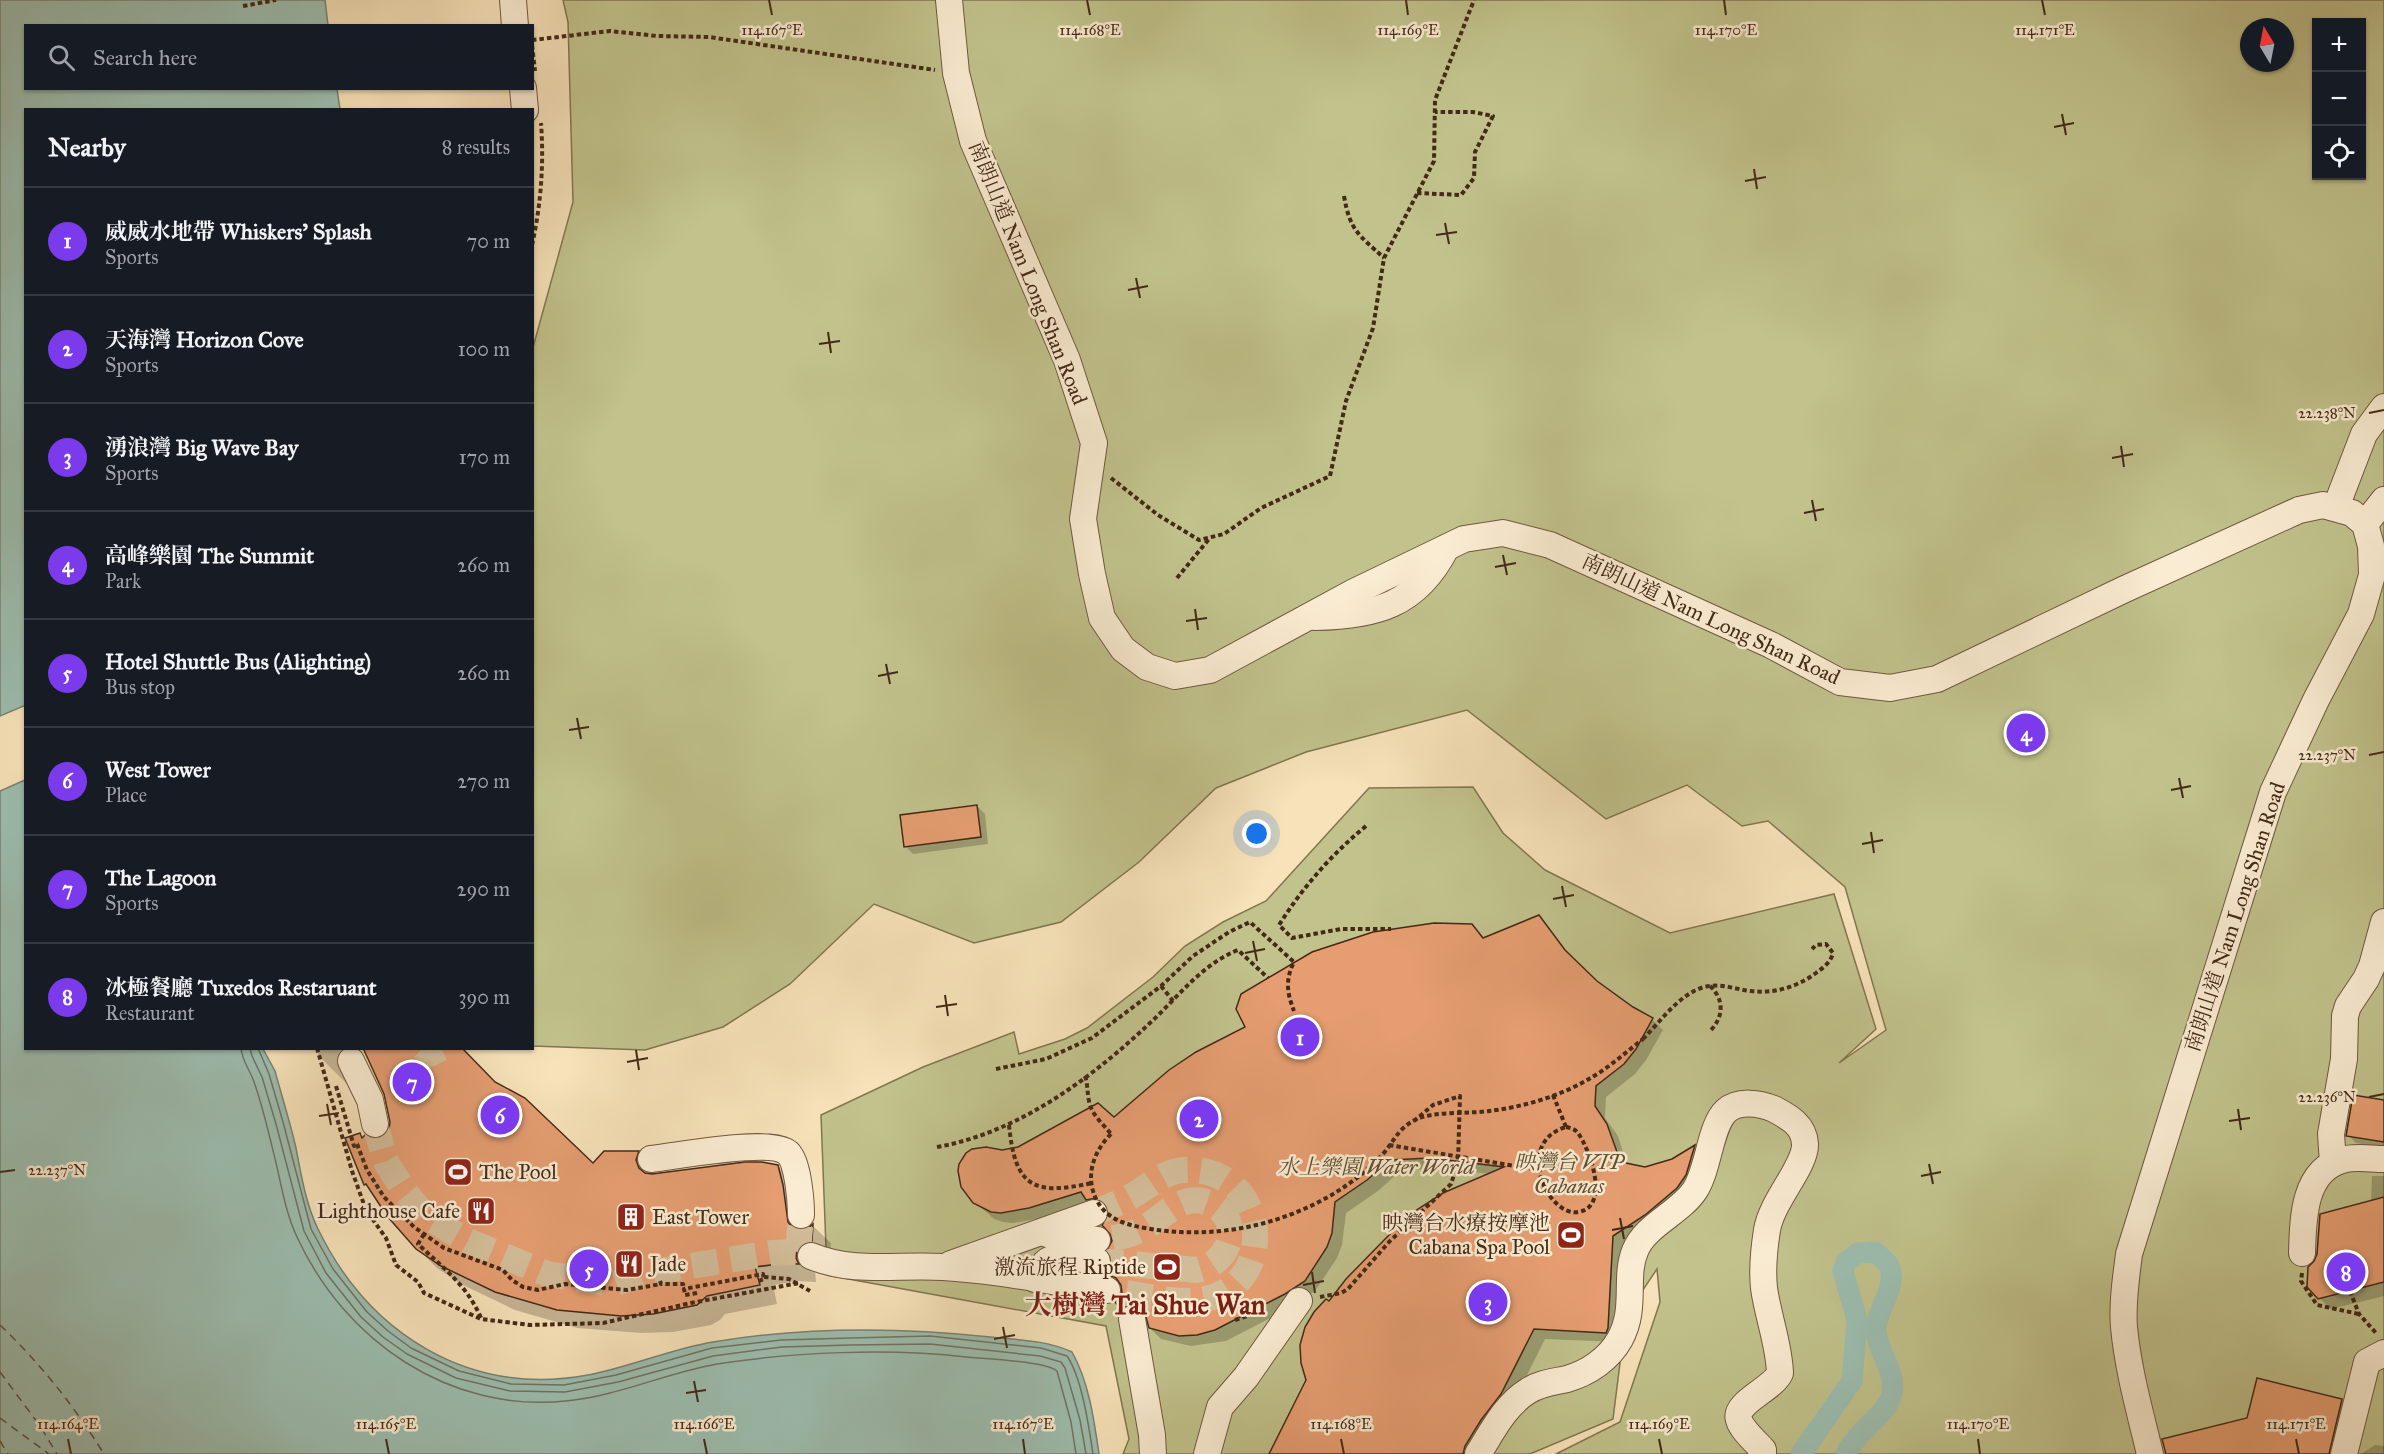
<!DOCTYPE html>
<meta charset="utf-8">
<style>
:root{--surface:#171b24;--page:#20242c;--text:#f1f3f6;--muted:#9ea1a6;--line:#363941;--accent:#7c3aed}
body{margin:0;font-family:"IM FELL Great Primer","Noto Serif TC",serif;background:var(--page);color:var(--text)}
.controls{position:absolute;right:18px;top:18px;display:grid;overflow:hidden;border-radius:0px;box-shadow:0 2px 4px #0004}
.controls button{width:54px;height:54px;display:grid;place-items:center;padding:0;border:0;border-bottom:2px solid var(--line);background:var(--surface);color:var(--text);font:30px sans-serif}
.compass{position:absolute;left:2240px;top:18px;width:54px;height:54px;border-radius:50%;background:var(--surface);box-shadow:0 2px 4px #0004;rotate:350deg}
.you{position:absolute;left:1257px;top:834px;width:21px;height:21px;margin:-15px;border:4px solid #fff;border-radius:50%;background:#1a73e8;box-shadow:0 0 0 9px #1a73e833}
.badge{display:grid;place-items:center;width:39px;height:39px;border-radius:50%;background:var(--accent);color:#fff;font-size:20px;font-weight:700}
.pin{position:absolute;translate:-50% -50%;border:3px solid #fff;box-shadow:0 2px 6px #0006}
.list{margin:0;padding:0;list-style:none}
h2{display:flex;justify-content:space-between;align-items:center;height:78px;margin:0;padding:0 24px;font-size:26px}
h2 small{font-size:20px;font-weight:400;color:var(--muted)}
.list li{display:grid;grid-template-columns:39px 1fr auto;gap:18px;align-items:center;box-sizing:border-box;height:108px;padding:0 24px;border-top:2px solid var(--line)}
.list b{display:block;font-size:22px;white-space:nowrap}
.list p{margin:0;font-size:20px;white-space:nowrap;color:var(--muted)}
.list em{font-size:20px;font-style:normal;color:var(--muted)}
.icon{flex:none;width:33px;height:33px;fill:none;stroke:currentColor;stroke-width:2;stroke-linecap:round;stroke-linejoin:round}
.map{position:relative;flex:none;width:2384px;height:1454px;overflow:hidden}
.search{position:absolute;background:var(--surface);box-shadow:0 2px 4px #0004;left:24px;top:24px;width:510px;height:66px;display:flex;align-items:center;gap:15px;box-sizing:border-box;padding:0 21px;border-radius:0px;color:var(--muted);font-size:22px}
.panel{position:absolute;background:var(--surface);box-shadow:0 2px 4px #0004;left:24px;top:108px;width:510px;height:942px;border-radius:0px}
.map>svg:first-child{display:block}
</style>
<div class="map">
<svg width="2384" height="1454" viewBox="0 0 2384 1454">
<rect width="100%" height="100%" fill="#f7e2b9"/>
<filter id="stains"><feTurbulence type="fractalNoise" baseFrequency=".00333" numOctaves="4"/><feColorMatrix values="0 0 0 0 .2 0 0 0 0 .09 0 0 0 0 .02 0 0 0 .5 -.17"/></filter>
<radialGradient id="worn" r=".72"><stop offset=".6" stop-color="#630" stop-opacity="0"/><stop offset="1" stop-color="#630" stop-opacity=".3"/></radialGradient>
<path fill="#c1c28c" stroke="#827652" stroke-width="1.5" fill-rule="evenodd" d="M563,0H2384V1454H1556L1620,1422L1660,1302L1657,1269L1626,1315L1613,1419L1530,1454H1123L1129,1439L1106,1326L827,1275L821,1115L923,1067L1014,1032L1019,1054L1065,1039L1087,1028L1153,977L1185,946L1223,922L1266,901L1369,788L1473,787L1503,833L1545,870L1670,933L1834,894L1876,1029L1839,1063L1886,1030L1845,887L1768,821L1742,826L1687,785L1606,819L1467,710L1306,752L1216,788L1139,862L1061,922L974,943L874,904L790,984L723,1027L645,1050L533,1046L532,351L573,202L568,22ZM2316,22H2362V176H2316ZM2249,27H2285V63H2249Z"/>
<g fill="#9dbeb0" stroke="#798273" stroke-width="1.5">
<path d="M0,0H325L328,25L26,26V88L337,89L340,109L26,110V705L0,716Z"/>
<path d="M25,780L26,1048L263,1049L275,1071C282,1097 290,1122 296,1148C301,1174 306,1205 318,1229C369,1334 469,1397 588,1375C630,1367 671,1349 713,1342C803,1327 899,1327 990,1337C1018,1340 1046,1340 1072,1352C1089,1382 1094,1420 1099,1454H0V791Z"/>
</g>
<g fill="#0003">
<path d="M977,806L985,814L988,844L913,854L905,846Z"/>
<path d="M1539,916L1575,962L1596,982L1632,1008L1652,1019L1663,1030L1646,1060L1635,1074L1606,1097L1605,1118L1618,1136L1627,1165L1646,1169L1673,1160L1695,1147L1705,1157L1656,1225L1617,1342L1545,1339L1512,1405L1478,1454H1270L1308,1380L1329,1303L1491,1174L1441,1169L1401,1170L1378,1191L1346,1213L1342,1245L1337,1258L1315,1291L1296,1305L1226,1341L1191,1346L1161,1339L1150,1328L1147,1315H1140L1133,1319L1122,1308V1287L1116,1285L1106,1274L1113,1262L1110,1209L1098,1210L1091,1203L1041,1218L1013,1223L1003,1222L994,1219L967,1195L1002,1151L1018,1148L1114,1119L1472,925L1485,939Z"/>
<path d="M319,1048H355L367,1088L349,1086L318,1055Z"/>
<path d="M495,1084L593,1165L638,1152L657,1171L655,1175L778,1167L796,1185L804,1231L813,1226L831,1243L830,1260L815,1269L816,1282L798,1281L773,1285L777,1304L725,1314L720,1320L711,1325L673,1332L641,1333L577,1328L515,1310L461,1284L437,1268L417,1248L365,1184L360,1135L363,1138L379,1140Z"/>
<path d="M2384,1101V1148L2356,1143L2348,1135Z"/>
<path d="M2372,1176H2384V1296L2331,1309L2319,1298L2371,1202Z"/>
<path d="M2342,1400L2352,1411L2342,1454H2168Z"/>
<path d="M2375,1445L2384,1446V1454H2361Z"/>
</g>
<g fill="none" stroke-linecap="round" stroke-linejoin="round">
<g stroke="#707464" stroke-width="1.5">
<path d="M241,1048C242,1061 250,1070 254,1082C264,1110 270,1139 277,1167C282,1190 287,1216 297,1237C345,1341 449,1413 566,1401C618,1396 666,1373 717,1364C794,1352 889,1348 966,1357C985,1359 1044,1361 1057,1371L1071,1422L1076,1454"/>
<path d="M250,1048L252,1056L262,1077L276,1124L304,1231L326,1273L361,1317L383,1337L407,1354L456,1378L510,1391L565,1392L618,1382L713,1356L782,1347L851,1345L930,1344L1040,1356L1061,1362L1065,1368L1080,1420L1086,1454"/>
<path d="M258,1048L269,1074L283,1122L311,1229L333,1269L367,1312L388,1331L411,1348L459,1371L511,1384L564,1385L616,1375L712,1348L781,1340L851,1338L930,1336L1041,1348L1067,1356C1082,1378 1089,1427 1093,1454"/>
</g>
<path stroke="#9dbeb0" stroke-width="21" d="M1801,1454L1852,1381L1857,1320L1843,1271L1846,1262L1858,1253L1875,1252C1878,1255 1885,1260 1888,1264C1900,1284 1876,1309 1876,1330C1877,1353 1899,1374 1891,1397C1884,1417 1856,1432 1846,1454"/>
<g stroke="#5a4e3d" stroke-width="1.5" stroke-dasharray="8 6" stroke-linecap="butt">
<path d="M0,1325C40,1363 75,1407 104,1454"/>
<path d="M0,1372L40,1426L57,1454"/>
<path d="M0,1418L49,1454"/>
<path d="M0,1441L8,1454"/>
</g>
</g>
<g fill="#e59d71" stroke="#442917" stroke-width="1.5">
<path d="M977,805L981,837L904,847L900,815Z"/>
<path d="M1539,915L1565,950L1597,981L1633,1007L1653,1018L1636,1049L1624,1064L1596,1086L1595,1106L1607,1124L1617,1152L1626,1163L1645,1167L1672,1159L1695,1145L1686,1175L1677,1188L1645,1215L1613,1236L1608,1328L1606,1333L1534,1329L1501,1394L1481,1420L1465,1446L1463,1454H1269L1306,1380L1301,1363L1300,1345L1305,1327L1314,1312L1326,1299L1329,1301L1346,1279L1390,1234L1388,1232L1418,1209L1443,1193L1504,1167L1430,1158L1390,1160L1367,1180L1335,1202L1332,1233L1327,1247L1305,1281L1285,1294L1215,1330L1197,1335L1179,1336L1149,1328L1144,1310L1138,1305L1129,1304L1121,1309L1115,1302L1122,1293L1121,1285L1116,1278L1104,1274L1109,1269L1112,1263L1111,1256L1107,1250L1112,1241L1110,1234L1102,1225L1109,1215L1108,1207L1103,1201L1096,1198L1086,1200L1081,1192L1029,1208L1001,1213L991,1212L973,1203L961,1187L958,1171L959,1164L966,1153L972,1149L986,1147L1002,1150L1018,1147L1098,1103L1114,1117L1169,1070L1196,1052L1245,1027L1236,1009L1241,994L1312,952L1373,932L1434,923L1472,924L1483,938Z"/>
<path d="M363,1048H462L495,1082L525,1098L593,1163L604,1151H639L636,1160L639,1168L645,1173L652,1174L745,1162H762L778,1165L783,1185L788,1222L793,1228L801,1230L808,1228L813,1224L812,1241L802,1244L797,1251L796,1258L799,1264H779L755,1267L760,1285L707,1296L697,1305L653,1314L621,1316L557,1310L495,1292L441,1266L416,1249L387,1216L366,1184L364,1185L345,1138L360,1133L362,1138L365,1135L371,1138H379L385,1135L389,1129L390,1122L384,1094Z"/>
<path d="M2353,1095L2384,1100V1142L2346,1136Z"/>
<path d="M2384,1197V1282L2318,1299L2307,1287L2308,1267L2314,1261L2317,1254L2320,1214Z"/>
<path d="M2257,1378L2342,1399L2329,1454H2166L2162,1439L2247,1418Z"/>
</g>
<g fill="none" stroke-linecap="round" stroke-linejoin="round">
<g stroke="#d3bd99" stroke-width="26" stroke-dasharray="26 13" stroke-linecap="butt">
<path d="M423,1048L429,1054L441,1048"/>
<path d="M375,1124L386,1162L405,1192L425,1216L468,1241L547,1274L614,1284L640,1274L772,1253L798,1252L811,1256"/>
<path d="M1094,1213C1111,1206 1129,1199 1143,1189C1157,1180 1167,1171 1184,1170C1265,1164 1283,1281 1206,1299C1177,1305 1137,1294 1107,1290"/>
<path d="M798,1252L801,1215"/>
<path d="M1097,1261L1196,1270C1234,1263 1244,1214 1206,1202C1179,1193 1161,1221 1138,1231C1124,1237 1111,1239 1097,1240"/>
</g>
<g stroke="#715740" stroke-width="28">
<g id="minor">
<path d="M513,0L515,26"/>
<path d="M949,0L956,73L973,141L1067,360L1094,443L1083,519L1092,574L1102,618L1123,649L1147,667L1175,676L1210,670L1354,592L1464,539L1503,533L1550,545L1771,645L1840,682L1890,688L1937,679L2125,589L2299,510L2323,505L2352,513L2365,524L2371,546L2372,575L2361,614L2316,700L2273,792L2129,1254C2126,1278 2122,1303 2124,1327C2128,1370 2140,1412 2150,1454"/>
<path d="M523,88L525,110"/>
<path d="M2336,507L2364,434L2384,407"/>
<path d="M2365,524L2384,500"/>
<path d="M1315,617C1376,616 1417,605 1446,548"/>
<path d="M351,1061L370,1100L375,1124"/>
<path d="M651,1159C676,1156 771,1138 788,1153C798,1162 801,1201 801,1215"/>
<path d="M2333,1163L2331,1134L2344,1059L2345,1016L2348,1006L2366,979L2372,966L2384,922"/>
<path d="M1047,1234L1097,1240"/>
<path d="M2302,1253C2303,1220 2303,1171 2342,1160C2355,1156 2370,1159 2384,1159"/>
<path d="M811,1256C854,1274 898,1264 943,1267C998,1270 1053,1282 1107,1290"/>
<path d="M951,1264L1094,1213"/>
<path d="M1035,1279C1042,1274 1040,1269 1045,1263C1055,1252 1084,1260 1097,1261"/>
<path d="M1132,1319L1152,1435L1153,1454"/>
<path d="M1207,1454L1220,1407L1246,1377L1299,1301"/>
<path d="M1478,1454C1492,1432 1505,1405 1528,1391C1540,1383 1553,1382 1567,1379C1588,1373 1609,1359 1620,1339C1637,1308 1624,1278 1635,1251C1645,1225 1680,1213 1695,1190C1709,1168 1710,1126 1726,1111C1738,1100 1760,1103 1774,1109C1789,1117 1804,1125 1805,1144C1806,1166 1772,1200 1767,1230C1764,1249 1762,1269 1764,1288C1768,1317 1779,1344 1780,1373C1773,1389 1733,1403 1739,1420C1742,1430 1756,1442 1763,1450V1454"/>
<path d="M2344,1454L2367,1362L2384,1353"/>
</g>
</g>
<g stroke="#442917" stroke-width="4" stroke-dasharray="4.5 3" stroke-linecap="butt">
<path d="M243,6L276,0"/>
<path d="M532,40L610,31L657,36L709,37L935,70"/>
<path d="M532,45L535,71"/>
<path d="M1417,193L1461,195L1474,178L1475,152L1493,116L1473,112H1435"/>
<path d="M1344,196C1350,231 1359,235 1384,258"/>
<path d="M532,245C541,205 544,164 541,123"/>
<path d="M1111,478L1158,515L1199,540L1224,534L1261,508L1330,476L1346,401L1373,328L1384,258L1434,161L1435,100L1474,0"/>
<path d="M1177,578L1209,539"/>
<path d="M1366,826C1331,855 1303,887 1279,925L1292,938L1341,929H1391"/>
<path d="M1161,986L1173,1001"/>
<path d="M1710,986C1724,999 1724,1016 1711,1030"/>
<path d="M1643,1039C1660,1022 1678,996 1701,988C1719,982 1733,989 1751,991C1774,994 1797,987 1816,973C1823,968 1831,962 1833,953L1826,944L1816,945L1812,949"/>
<path d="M317,1048L352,1171L366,1210L386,1238L396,1265L418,1282L424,1293L481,1319L530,1325L603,1323L691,1303L799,1283"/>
<path d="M996,1069L1046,1059L1092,1038L1161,986L1193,956L1229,932L1250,922L1294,962C1285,980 1287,993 1294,1011"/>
<path d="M1085,1076C1088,1085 1087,1092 1089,1101C1091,1114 1103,1124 1111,1134"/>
<path d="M336,1086L354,1146L359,1144"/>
<path d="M1553,1095L1566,1127"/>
<path d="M1009,1125C1015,1187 1033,1196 1092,1183"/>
<path d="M1566,1127C1571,1128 1575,1129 1578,1133C1590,1150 1611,1207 1578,1212C1548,1217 1513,1143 1566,1127Z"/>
<path d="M357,1144L367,1170L384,1197L414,1227L444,1248L503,1270L512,1280L523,1287L538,1290L565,1284L627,1290L661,1284"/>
<path d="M937,1147C1018,1133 1092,1078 1151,1022C1179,996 1201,965 1238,950L1268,978"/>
<path d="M424,1234L418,1244C443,1268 467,1285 481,1318"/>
<path d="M2302,1273L2301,1281L2317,1305L2359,1314"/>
<path d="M764,1277L789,1279L810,1291"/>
<path d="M660,1281L661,1284H683L684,1289"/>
<path d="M2350,1291L2359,1314L2376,1333"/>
<path d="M697,1293L685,1295L684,1289L763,1274L764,1279L759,1281"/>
<path d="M1320,1297L1341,1293L1348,1289L1389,1242L1451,1184L1458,1162L1460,1096L1433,1105L1414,1121"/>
<path d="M1235,1320L1266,1310"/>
</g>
<use href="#minor" stroke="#faecd2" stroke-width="26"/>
<g stroke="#442917" stroke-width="4" stroke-dasharray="4.5 3" stroke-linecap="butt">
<path d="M1111,1134C1097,1148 1088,1167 1092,1187C1098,1215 1120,1224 1145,1228C1221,1242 1303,1222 1363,1173C1369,1167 1377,1161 1383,1154C1395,1140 1398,1128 1417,1119C1435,1111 1468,1114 1489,1111C1523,1107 1562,1096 1592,1077C1610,1067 1626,1052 1643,1039"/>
<path d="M1389,1145L1539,1170"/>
</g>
</g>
<path fill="none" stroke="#442917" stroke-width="2" d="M769,0L772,15M1087,0L1090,15M1406,0L1408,15M1724,0L1726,15M2042,0L2045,15M2062,114L2066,135M2054,127L2074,123M1754,169L1757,189M1745,181L1766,177M1445,223L1449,244M1436,235L1457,232M1136,278L1140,298M1128,290L1148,286M828,332L831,353M819,344L840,341M2369,413L2384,410M2121,446L2124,467M2112,458L2133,454M1812,500L1816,521M1804,513L1824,509M1503,555L1507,575M1495,567L1516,563M1195,609L1198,630M1186,621L1207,618M886,664L890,684M878,676L898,672M577,718L581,739M569,730L589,727M2369,755L2384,752M2179,778L2183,798M2171,790L2191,786M1871,832L1874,853M1862,844L1883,840M1562,886L1566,907M1553,899L1574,895M1253,941L1257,961M1245,953L1265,949M945,995L948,1016M936,1007L957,1004M636,1050L639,1070M627,1062L648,1058M2369,1097L2384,1094M327,1104L331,1125M2238,1109L2241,1130M319,1116L339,1113M2229,1121L2250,1118M1929,1164L1933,1184M0,1172L15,1170M1921,1176L1941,1172M1620,1218L1624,1239M1612,1230L1633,1226M1312,1272L1315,1293M1303,1285L1324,1281M1003,1327L1007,1348M994,1339L1015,1335M694,1381L698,1402M686,1393L706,1390M68,1439L71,1454M386,1439L389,1454M704,1439L707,1454M1023,1439L1025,1454M1341,1439L1344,1454M1659,1439L1662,1454M1978,1439L1980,1454M2296,1439L2299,1454"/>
<defs>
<g id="stadium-square" transform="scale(1.5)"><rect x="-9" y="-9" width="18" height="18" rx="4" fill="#8f2418" stroke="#faecd2"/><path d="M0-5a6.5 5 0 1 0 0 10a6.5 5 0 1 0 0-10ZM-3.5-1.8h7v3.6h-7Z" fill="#fff"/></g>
<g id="restaurant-square" transform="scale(1.5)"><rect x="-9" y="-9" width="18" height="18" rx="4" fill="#8f2418" stroke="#faecd2"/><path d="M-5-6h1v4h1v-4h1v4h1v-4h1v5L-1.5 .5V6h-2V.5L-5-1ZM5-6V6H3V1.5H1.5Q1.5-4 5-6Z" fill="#fff"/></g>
<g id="building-square" transform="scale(1.5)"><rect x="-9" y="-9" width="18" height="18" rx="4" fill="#8f2418" stroke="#faecd2"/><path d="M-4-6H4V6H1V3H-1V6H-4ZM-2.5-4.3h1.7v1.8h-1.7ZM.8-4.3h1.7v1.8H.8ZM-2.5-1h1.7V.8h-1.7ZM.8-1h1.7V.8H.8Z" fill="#fff"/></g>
</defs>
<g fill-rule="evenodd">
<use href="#stadium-square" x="458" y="1172"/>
<use href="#restaurant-square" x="481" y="1211"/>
<use href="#building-square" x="631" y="1217"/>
<use href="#stadium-square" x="1571" y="1235"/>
<use href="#restaurant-square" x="629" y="1264"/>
<use href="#stadium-square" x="1167" y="1267"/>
</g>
<g text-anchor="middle" stroke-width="5" stroke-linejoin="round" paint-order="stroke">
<g font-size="21" fill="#442917" stroke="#faecd2">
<text transform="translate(1028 273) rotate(68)" y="7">南朗山道 Nam Long Shan Road</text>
<text transform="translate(1711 619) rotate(25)" y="7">南朗山道 Nam Long Shan Road</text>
<text transform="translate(2235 917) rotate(-72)" y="7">南朗山道 Nam Long Shan Road</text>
</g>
<g font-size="21" font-style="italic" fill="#634f34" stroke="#faecd2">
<text x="1569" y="1169">映灣台 VIP<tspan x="1569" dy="24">Cabanas</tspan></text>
<text x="1376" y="1174">水上樂園 Water World</text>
</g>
<g font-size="21" fill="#442917" stroke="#faecd2" text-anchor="start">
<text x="479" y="1179">The Pool</text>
<text x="460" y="1218" text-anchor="end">Lighthouse Cafe</text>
<text x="652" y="1224">East Tower</text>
<text x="1550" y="1230" text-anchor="end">映灣台水療按摩池<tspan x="1550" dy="24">Cabana Spa Pool</tspan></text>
<text x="650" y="1271">Jade</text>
<text x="1146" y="1274" text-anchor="end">激流旅程 Riptide</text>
</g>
<g font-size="27" font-weight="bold" fill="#7a1f14" stroke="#faecd2">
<text x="1145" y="1314">大樹灣 Tai Shue Wan</text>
</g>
</g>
<g font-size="15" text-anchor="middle" fill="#442917" stroke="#faecd2" stroke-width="5" stroke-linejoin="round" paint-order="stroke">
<text x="772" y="35">114.167°E</text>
<text x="1090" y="35">114.168°E</text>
<text x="1408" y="35">114.169°E</text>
<text x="1726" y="35">114.170°E</text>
<text x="2045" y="35">114.171°E</text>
<text x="2327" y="418">22.238°N</text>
<text x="2327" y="760">22.237°N</text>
<text x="2327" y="1102">22.236°N</text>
<text x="57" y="1175">22.237°N</text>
<text x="68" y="1429">114.164°E</text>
<text x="386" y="1429">114.165°E</text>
<text x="704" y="1429">114.166°E</text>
<text x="1023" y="1429">114.167°E</text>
<text x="1341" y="1429">114.168°E</text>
<text x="1659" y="1429">114.169°E</text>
<text x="1978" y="1429">114.170°E</text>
<text x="2296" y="1429">114.171°E</text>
</g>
<rect width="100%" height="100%" filter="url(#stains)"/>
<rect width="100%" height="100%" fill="url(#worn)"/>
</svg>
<div class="controls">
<button>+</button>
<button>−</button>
<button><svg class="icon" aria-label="locate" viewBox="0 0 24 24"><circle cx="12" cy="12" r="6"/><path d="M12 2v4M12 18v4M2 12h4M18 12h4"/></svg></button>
</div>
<svg class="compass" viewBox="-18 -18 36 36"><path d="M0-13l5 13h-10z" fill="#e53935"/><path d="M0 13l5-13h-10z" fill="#9ea1a6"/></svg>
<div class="you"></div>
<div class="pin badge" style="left:1300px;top:1037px">1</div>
<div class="pin badge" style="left:1199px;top:1119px">2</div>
<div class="pin badge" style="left:1488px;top:1302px">3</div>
<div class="pin badge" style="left:2026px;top:733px">4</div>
<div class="pin badge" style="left:589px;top:1269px">5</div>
<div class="pin badge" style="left:500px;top:1115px">6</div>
<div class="pin badge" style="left:412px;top:1082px">7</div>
<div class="pin badge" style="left:2346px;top:1272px">8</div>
<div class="search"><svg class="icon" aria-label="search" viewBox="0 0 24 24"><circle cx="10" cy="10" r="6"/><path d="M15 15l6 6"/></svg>Search here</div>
<section class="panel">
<h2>Nearby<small>8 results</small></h2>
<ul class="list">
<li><span class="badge">1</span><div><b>威威水地帶 Whiskers' Splash</b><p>Sports</p></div><em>70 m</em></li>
<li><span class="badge">2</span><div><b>天海灣 Horizon Cove</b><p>Sports</p></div><em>100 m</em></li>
<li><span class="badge">3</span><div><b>湧浪灣 Big Wave Bay</b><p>Sports</p></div><em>170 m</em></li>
<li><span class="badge">4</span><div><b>高峰樂園 The Summit</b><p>Park</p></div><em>260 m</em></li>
<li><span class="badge">5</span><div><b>Hotel Shuttle Bus (Alighting)</b><p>Bus stop</p></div><em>260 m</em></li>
<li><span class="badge">6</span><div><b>West Tower</b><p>Place</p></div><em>270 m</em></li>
<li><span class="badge">7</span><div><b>The Lagoon</b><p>Sports</p></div><em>290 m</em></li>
<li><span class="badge">8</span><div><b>冰極餐廳 Tuxedos Restaruant</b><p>Restaurant</p></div><em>390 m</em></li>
</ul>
</section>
</div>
